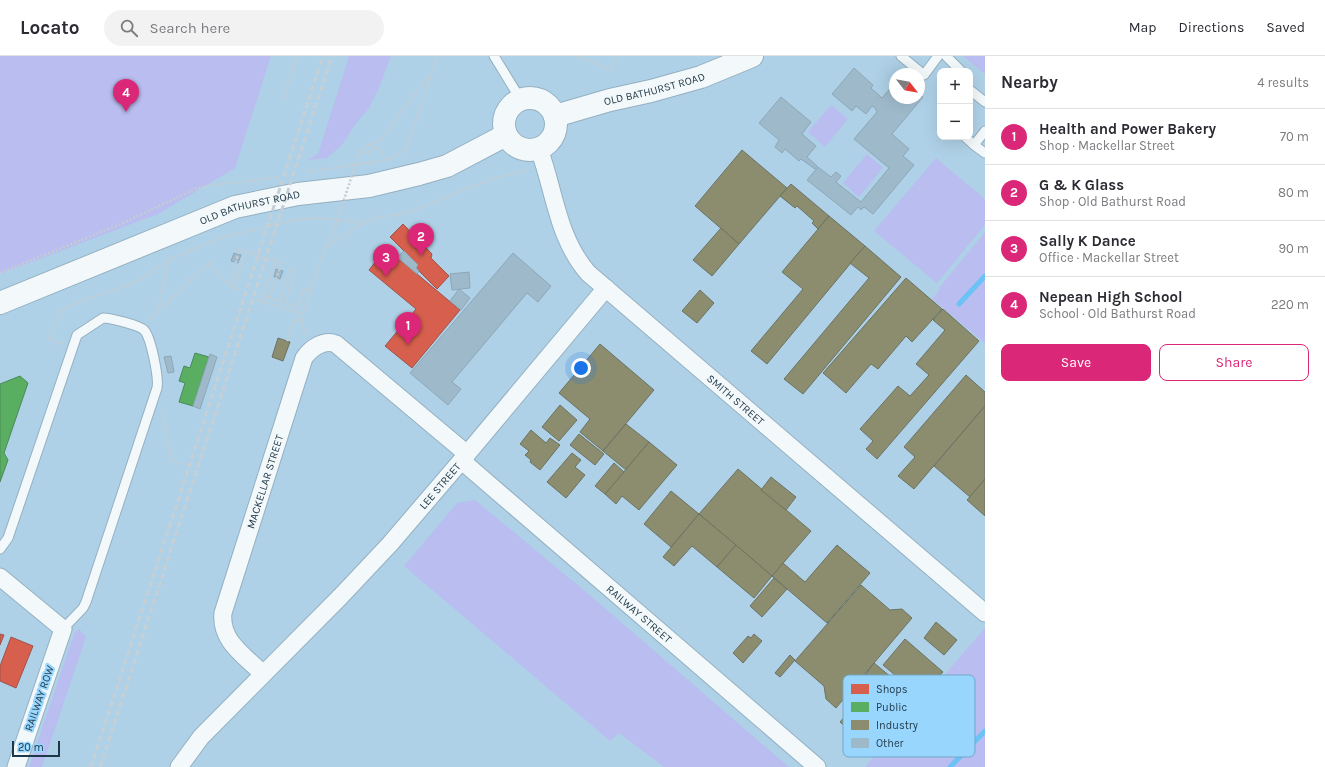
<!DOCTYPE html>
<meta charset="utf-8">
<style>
:root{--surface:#fff;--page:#f2f2f3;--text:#2b2b33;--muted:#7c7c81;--line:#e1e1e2;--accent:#db2777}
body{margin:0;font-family:Karla,sans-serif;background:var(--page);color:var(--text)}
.controls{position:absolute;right:12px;top:12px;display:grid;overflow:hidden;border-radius:8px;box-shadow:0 4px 16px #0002}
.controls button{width:36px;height:36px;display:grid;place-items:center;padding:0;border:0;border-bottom:1px solid var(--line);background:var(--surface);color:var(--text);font:20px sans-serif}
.compass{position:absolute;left:889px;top:12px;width:36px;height:36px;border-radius:50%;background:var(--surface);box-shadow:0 4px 16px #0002;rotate:121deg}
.scale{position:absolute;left:12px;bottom:10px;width:48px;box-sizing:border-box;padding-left:4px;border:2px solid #1e3847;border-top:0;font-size:11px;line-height:14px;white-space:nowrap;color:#1e3847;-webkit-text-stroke:3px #98d6fe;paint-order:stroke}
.you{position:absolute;left:581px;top:312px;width:14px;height:14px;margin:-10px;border:3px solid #fff;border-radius:50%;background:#1a73e8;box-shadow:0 0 0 6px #1a73e833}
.badge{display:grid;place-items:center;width:26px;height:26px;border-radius:50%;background:var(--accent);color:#fff;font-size:13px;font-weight:700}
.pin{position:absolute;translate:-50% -33px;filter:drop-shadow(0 1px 2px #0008)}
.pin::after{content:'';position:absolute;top:21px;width:14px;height:12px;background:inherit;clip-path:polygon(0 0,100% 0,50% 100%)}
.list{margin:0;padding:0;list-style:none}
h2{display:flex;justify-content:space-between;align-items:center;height:52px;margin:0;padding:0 16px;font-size:17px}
h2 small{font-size:13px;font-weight:400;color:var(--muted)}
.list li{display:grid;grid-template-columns:26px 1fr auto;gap:12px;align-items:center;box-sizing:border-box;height:56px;padding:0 16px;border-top:1px solid var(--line)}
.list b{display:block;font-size:15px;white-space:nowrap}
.list p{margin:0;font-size:13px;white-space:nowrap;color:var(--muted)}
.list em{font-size:13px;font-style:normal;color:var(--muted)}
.actions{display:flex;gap:8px;padding:12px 16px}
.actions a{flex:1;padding:9px 0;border:1px solid var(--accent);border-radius:8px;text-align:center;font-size:14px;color:var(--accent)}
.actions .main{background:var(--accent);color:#fff}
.icon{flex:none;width:22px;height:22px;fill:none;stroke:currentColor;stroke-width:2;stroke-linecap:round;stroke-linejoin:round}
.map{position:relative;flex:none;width:985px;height:711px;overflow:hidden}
header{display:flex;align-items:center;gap:24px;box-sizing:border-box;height:56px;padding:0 20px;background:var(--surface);border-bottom:1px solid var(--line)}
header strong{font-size:19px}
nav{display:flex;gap:22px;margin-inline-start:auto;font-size:14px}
.search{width:280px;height:36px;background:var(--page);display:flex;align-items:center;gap:10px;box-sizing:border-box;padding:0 14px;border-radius:22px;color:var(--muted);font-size:15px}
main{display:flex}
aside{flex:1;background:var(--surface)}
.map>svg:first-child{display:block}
</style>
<header>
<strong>Locato</strong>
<div class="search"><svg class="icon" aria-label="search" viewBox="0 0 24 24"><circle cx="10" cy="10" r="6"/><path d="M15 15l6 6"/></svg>Search here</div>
<nav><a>Map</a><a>Directions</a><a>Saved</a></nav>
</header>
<main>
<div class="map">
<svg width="985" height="711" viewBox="0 0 985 711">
<rect width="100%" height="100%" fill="#afd1e7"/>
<g fill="#b9bdf0">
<path d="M0,0H271L235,112L158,158L0,218Z"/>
<path d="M349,0H391L379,32L369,52L355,69L342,89L327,102L307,104L318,98Z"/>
<path d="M963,0H985V18Z"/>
<path d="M831,49L848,63L825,91L808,76Z"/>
<path d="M867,98L883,112L859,141L843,127Z"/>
<path d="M936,102L985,143V169L937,227L874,175Z"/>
<path d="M985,176V287L932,243L940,233L939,232Z"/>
<path d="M475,444L586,536L789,711H664L619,677L610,685L404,510L457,447Z"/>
<path d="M985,572V711H865Z"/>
<path d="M79,573L86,581L42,711H29L74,578Z"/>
</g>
<g fill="#d6604d" stroke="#9f544b">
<path d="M403,168L432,198L431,202L449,220L437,233L416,212L418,209L390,181Z"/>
<path d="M386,192L460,254L412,312L385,290L416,253L369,214Z"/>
<path d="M0,578L4,579L0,589Z"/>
<path d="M11,581L33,590L16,632L0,625V610Z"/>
</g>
<g fill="#5aae61" stroke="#488b59">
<path d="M195,297L209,301L193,350L179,346L185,327L179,325L184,310L190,312Z"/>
<path d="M20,320L28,327L4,397L8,404L0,426V328Z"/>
</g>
<g fill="#8c8c6e" stroke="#6b7362">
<path d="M742,94L787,132L739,188L695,150Z"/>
<path d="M791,128L829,160L818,173L812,167L814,165L797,150L795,152L780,140Z"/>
<path d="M829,160L865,190L767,308L751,295L803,233L782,216Z"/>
<path d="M721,172L739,188L712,220L693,204Z"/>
<path d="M865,190L901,221L803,338L784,323L869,222L850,207Z"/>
<path d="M906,222L942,253L912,286L906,280L878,313L871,308L846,337L823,317Z"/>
<path d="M700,234L714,247L697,267L682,255Z"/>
<path d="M943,253L979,285L877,403L866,393L873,385L860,373L898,330L910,340L929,319L916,308L945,274L933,264Z"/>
<path d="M278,282L290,286L283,305L272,301Z"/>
<path d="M600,288L654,334L603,395L580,376L590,363L559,337Z"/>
<path d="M966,319L985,336V350L914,433L898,420L915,401L904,391Z"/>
<path d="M560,349L577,364L559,385L542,371Z"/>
<path d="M985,350V423L970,441L934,410Z"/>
<path d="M626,368L649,386L626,414L603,395Z"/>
<path d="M531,374L546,387L550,382L560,389L540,414L530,406L531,404L525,399L529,395L520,388Z"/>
<path d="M579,378L604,398L595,409L570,389Z"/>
<path d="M649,386L677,409L639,454L622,440L616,448L605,438Z"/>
<path d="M572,397L581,404L575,411L585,419L566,442L547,426Z"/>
<path d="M614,407L624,416L605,438L595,430Z"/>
<path d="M738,413L811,475L772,520L699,458Z"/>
<path d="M771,421L796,441L786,454L761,434Z"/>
<path d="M985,423V460L967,444Z"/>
<path d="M671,435L699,458L671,491L644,468Z"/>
<path d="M699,458L736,489L717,511L692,490L674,510L663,501Z"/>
<path d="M736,489L772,520L754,542L717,511Z"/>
<path d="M837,489L870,517L827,567L772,520L783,507L805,526Z"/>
<path d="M774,522L787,533L762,561L750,550Z"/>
<path d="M861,529L890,554L902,553L912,562L836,652L826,643L824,630L795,605Z"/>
<path d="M936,566L957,584L944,599L924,582Z"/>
<path d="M754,578L762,585L743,607L733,597L748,580L751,582Z"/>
<path d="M905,583L943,616L921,641L883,609Z"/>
<path d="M790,599L795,604L780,621L775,617Z"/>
<path d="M874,607L920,645L894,676L851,638Z"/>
<path d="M857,646L874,661L857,681L840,666Z"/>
</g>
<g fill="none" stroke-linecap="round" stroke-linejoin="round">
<g stroke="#6bc2f5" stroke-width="5">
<path d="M959,248L985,220"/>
<path d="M950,711L985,675"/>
</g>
</g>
<g fill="#9eb9ca" stroke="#8ca7b8">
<path d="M854,12L873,29L871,32L882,42L895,27V42H919V38L923,41L892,78L909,93L903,100L914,109L873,158L864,151L861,154L858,151L851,159L807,124L818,111L831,121L836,116L841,120L836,126L861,146L889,112L854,83L877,56L875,52L872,50L866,58L856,50L852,55L832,38Z"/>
<path d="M781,41L811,66L802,78L816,90L807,101L817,110L815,113L801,103L799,105L785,93L782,97L775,91L779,84L759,67Z"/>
<path d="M404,195L418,209L416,212L419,215L417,218L397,201Z"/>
<path d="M234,197L241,199L238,207L231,205Z"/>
<path d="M513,197L551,230L538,246L527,237L452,326L461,333L448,349L410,317Z"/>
<path d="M276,213L283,215L280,223L274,221Z"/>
<path d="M469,216L470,232L452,234L450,218Z"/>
<path d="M459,233L470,242L461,254L450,245Z"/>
<path d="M210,298L217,301L200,353L193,350Z"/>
<path d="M171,300L174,316L168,317L164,301Z"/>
</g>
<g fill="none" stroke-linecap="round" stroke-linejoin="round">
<g stroke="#94b0c1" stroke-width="11">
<g id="service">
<path d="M494,0L521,44"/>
<path d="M901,0L924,19L938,0"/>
<path d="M946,0L961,15"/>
<path d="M970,34L985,46"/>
<path d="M985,75L974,89L985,97"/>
<path d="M965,81L974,89"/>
<path d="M0,493L8,482L77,279L103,262C110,262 139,269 144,274C151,281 159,322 157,332L86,546L83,552L63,573"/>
</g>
</g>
<g stroke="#94b0c1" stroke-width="19">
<g id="minor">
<path id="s1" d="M539,93C555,136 557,181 588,217L985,557"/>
<path id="s2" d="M462,405L817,711"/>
<path d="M0,521L63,573L16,711"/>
<path id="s3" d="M263,618C244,599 220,585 223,557L304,302C311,292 324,283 336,288L467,398"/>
<path id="s4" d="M179,711L201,681L341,540L390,488L467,398L606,232"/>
</g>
</g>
<g stroke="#94b0c1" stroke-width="24">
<g id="secondary">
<circle cx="530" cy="68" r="26"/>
<path id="s5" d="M555,60L610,44L651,35L701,21L752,0"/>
<path id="s6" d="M0,247L235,151L298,138L369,130L419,118L447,110L506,79"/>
</g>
</g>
<g stroke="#c3cdd3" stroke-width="2.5" stroke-dasharray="2 2" stroke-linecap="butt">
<path d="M577,0L610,14L617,0"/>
<path d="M282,45L297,0"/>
<path d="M360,96L367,97L379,91L385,104"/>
<path d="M358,101L362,92L381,84L425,24L430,21"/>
<path d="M308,116L391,103L406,94L438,0"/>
<path d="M325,192L335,171"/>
<path d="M0,217L121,168L195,133L212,129L281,121"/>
<path d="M230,230L237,202"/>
<path d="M234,232L246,195"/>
<path d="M264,240L275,205"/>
<path d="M269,242L278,218"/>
<path d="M256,244L303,258"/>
<path d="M262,246L264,240L280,245L290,213L295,216L285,247L298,251L304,233L310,235"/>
<path d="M158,254L168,204"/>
<path d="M150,263L208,207L230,230L241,234"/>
<path d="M306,278L301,265L323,196L330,188L364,167L379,161L404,158L494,122L529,114"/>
<path d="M287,285L294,263L301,265"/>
<path d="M63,288L49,283L62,254L84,244L139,225L168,204L219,182L294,164L317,162L364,167"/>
<path d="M163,356L171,404L184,408"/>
</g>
<use href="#service" stroke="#f3f8fb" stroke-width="9"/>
<use href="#minor" stroke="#f3f8fb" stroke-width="17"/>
<use href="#secondary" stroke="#f3f8fb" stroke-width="22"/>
<g stroke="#c5cfd6" stroke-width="3" stroke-dasharray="6 3" stroke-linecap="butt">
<path d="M91,711L323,0"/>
<path d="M100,711L332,0"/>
</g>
<g stroke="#c3cdd3" stroke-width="2.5" stroke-dasharray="2 2" stroke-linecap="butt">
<path d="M335,171L358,101"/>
<path d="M237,202L239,193L281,207L278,218"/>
</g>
</g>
<g text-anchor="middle" stroke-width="4" stroke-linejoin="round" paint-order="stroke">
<g font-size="11" fill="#1e3847" stroke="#98d6fe">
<text dy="4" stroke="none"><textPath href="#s5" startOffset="103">OLD BATHURST ROAD</textPath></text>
<text dy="4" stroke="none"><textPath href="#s6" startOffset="268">OLD BATHURST ROAD</textPath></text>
<text dy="4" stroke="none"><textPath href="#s1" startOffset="329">SMITH STREET</textPath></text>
<text dy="4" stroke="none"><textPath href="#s3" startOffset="214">MACKELLAR STREET</textPath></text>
<text dy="4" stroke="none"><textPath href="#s4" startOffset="384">LEE STREET</textPath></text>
<text dy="4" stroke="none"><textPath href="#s2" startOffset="234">RAILWAY STREET</textPath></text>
<text transform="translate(39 642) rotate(-71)" y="4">RAILWAY ROW</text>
</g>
</g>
<rect x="843" y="619" width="132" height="82" rx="6" fill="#98d6fe" stroke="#73a7c7" stroke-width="1"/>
<rect x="851" y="628" width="18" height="10" fill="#d6604d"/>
<rect x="851" y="646" width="18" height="10" fill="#5aae61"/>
<rect x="851" y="664" width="18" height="10" fill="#8c8c6e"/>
<rect x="851" y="682" width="18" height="10" fill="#9eb9ca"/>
<g font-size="11" fill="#1e3847">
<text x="876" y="637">Shops</text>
<text x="876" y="655">Public</text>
<text x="876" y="673">Industry</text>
<text x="876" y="691">Other</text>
</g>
</svg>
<div class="controls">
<button>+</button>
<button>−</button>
</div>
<svg class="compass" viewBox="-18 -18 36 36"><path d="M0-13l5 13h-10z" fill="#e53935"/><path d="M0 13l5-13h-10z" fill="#7c7c81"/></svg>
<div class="scale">20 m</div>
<div class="you"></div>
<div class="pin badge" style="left:408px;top:289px">1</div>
<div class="pin badge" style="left:421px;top:200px">2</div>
<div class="pin badge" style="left:386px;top:221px">3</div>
<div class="pin badge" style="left:126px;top:56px">4</div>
</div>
<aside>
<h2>Nearby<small>4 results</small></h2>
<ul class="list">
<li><span class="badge">1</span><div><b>Health and Power Bakery</b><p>Shop · Mackellar Street</p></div><em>70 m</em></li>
<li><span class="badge">2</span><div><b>G &amp; K Glass</b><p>Shop · Old Bathurst Road</p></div><em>80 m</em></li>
<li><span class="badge">3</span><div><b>Sally K Dance</b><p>Office · Mackellar Street</p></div><em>90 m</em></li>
<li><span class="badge">4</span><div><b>Nepean High School</b><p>School · Old Bathurst Road</p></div><em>220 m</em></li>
</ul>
<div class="actions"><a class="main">Save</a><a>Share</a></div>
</aside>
</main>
